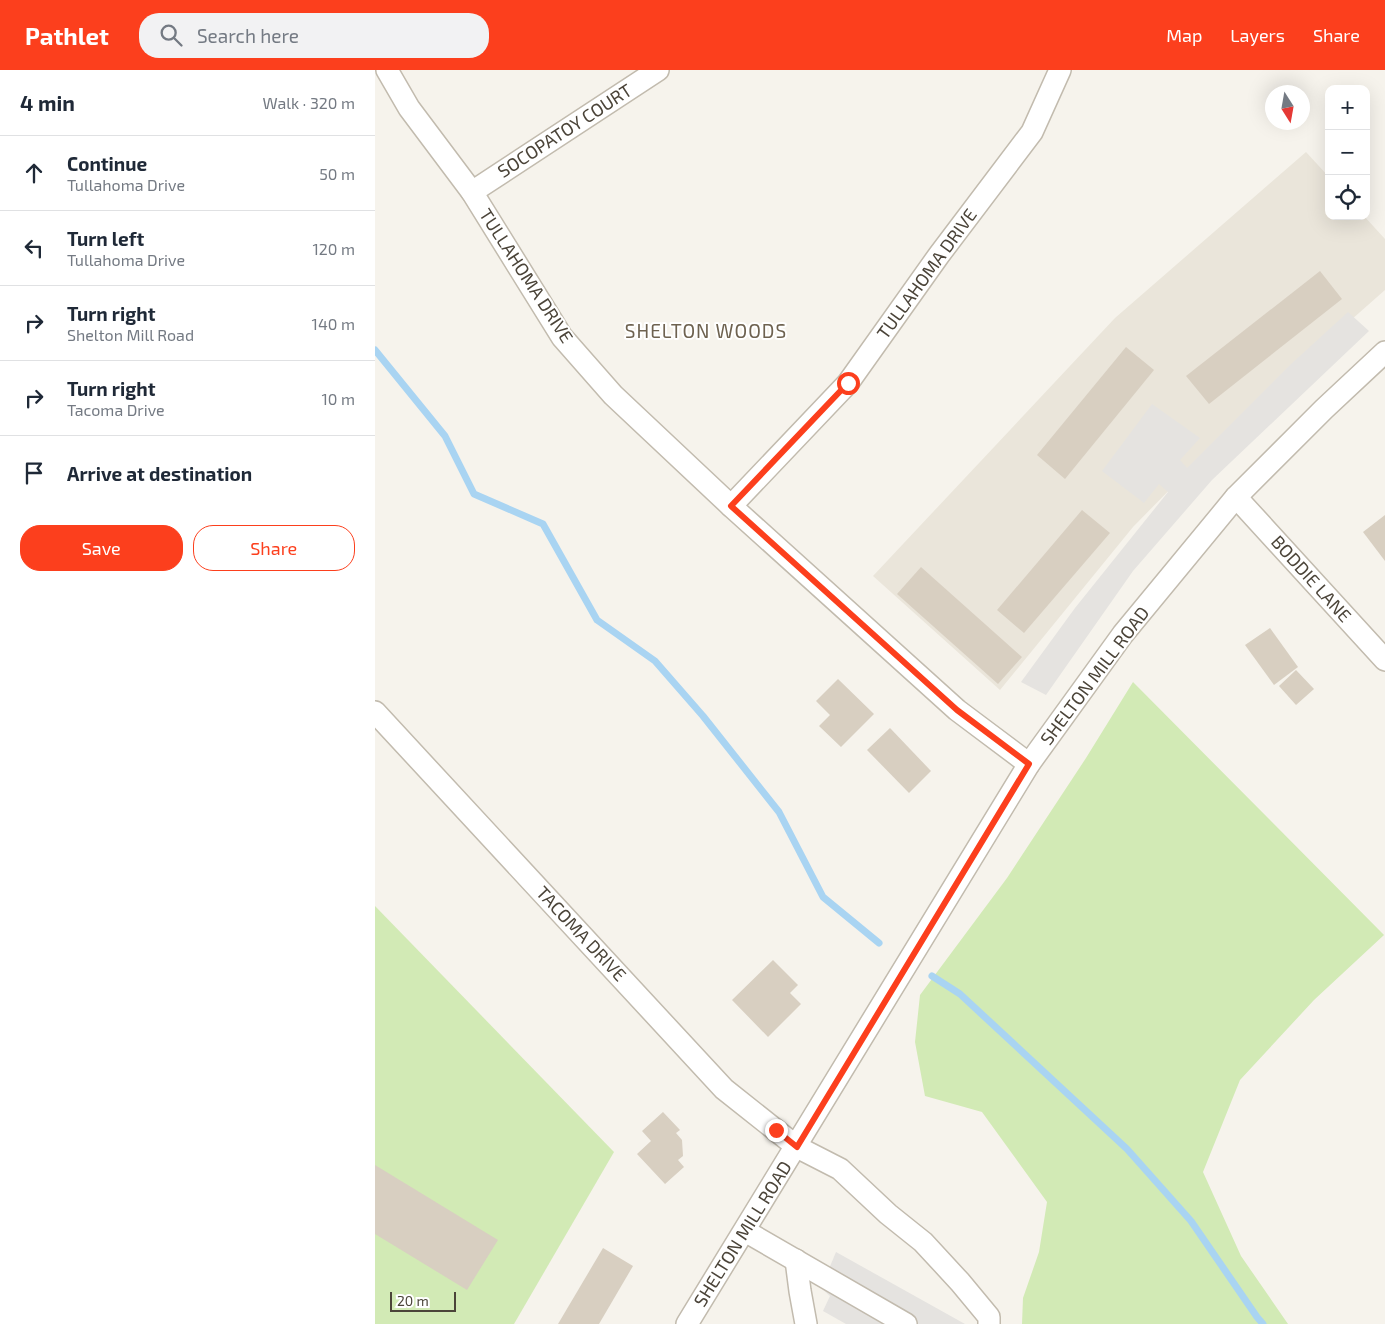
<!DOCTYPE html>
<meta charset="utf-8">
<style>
:root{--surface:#fff;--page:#f2f2f3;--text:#1f2937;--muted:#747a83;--line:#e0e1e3;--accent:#fc3f1d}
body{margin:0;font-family:"Exo 2",sans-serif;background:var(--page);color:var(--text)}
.controls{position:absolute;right:15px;top:15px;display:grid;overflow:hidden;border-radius:10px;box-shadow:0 5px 20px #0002}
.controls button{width:45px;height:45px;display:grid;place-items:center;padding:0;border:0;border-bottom:1px solid var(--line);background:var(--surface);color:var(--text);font:25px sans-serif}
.compass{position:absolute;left:890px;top:15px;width:45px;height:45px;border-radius:50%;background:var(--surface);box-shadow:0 5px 20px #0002;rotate:169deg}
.scale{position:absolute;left:15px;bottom:12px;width:66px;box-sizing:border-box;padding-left:5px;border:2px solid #4b4439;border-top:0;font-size:14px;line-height:18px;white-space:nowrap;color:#4b4439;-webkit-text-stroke:4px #fff;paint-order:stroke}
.stop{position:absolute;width:15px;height:15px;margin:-11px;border:4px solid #fc3f1d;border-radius:50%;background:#fff}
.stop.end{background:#fc3f1d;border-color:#fff;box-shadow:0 1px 5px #0008}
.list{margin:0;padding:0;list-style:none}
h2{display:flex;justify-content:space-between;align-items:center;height:65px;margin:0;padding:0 20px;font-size:21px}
h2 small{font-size:16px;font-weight:400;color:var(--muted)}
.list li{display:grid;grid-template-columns:32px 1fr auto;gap:15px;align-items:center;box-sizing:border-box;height:75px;padding:0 20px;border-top:1px solid var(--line)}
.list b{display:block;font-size:19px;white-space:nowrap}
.list p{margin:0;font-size:16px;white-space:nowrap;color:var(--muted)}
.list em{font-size:16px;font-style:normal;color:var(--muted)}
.actions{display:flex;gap:10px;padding:15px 20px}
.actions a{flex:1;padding:11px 0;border:1px solid var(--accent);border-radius:20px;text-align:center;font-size:18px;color:var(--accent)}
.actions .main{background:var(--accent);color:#fff}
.icon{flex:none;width:28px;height:28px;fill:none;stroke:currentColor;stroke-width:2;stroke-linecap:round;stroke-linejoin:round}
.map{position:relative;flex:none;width:1010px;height:1254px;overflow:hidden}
header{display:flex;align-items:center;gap:30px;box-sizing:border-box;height:70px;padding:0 25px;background:var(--accent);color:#fff}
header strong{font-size:24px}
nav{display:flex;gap:28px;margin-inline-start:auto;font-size:18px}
.search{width:350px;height:45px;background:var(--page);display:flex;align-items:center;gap:12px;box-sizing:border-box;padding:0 18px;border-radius:20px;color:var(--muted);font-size:19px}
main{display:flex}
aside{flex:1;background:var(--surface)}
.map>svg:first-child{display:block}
</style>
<header>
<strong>Pathlet</strong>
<div class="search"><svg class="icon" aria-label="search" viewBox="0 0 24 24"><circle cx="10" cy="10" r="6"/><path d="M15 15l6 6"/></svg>Search here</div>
<nav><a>Map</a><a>Layers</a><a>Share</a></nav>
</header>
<main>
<aside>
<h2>4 min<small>Walk · 320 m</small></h2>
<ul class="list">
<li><svg class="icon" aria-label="ahead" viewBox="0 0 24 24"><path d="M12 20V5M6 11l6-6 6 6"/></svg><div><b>Continue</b><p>Tullahoma Drive</p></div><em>50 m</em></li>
<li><svg class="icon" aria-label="left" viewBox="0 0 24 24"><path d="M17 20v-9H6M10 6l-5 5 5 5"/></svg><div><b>Turn left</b><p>Tullahoma Drive</p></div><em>120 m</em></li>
<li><svg class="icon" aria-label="right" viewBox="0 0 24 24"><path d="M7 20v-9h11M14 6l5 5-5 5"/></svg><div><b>Turn right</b><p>Shelton Mill Road</p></div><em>140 m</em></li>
<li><svg class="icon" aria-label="right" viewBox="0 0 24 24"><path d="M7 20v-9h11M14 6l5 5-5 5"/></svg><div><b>Turn right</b><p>Tacoma Drive</p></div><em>10 m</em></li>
<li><svg class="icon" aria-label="arrive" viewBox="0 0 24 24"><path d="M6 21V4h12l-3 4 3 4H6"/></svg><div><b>Arrive at destination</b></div></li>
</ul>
<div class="actions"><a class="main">Save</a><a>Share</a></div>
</aside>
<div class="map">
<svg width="1010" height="1254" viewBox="0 0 1010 1254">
<rect width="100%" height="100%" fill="#f6f3ec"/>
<path fill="#eae5da" d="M931,82L954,107V146H989L1010,169V220L865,348L758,457L625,620L498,506L740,248Z"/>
<g fill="#d2eab5">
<path d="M758,612L1009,865L939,930L865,1010L828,1102L866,1186L913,1254H647L648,1228L664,1182L672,1132L607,1042L550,1026L540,972L545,925L632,808L711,688Z"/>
<path d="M0,836L239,1082L139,1254H0Z"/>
</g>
<g fill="#e5e3e0">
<path d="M973,242L994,261L837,410L758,501L671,625L646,612L700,538L793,422L784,414L769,433L727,401L777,334L825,368L805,390L812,398L915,295Z"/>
<path d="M461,1182L590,1254H471L448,1241L455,1226L446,1218Z"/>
</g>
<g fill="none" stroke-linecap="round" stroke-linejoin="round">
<g stroke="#a9d4f2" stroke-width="7">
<path d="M0,280L70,366L99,424L168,454L222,550L280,591L328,646L404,742L448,827L504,873"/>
<path d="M557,906L585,924L752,1079L816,1151L882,1247L888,1254"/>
</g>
</g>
<g fill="#d8cfc1">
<path d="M945,201L967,229L834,334L811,306Z"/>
<path d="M751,277L779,300L690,409L662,385Z"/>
<path d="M707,440L735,463L649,563L622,540Z"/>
<path d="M1010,445V491L988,462Z"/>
<path d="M546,497L647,587L623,614L522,524Z"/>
<path d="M895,558L923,597L899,615L870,575Z"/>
<path d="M921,600L939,619L921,635L904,616Z"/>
<path d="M463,609L499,644L466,677L444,656L455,645L441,631Z"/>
<path d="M515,658L556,701L534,723L492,680Z"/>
<path d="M398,890L423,915L415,923L426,934L393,967L357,930Z"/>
<path d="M288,1042L305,1060L301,1063L307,1070L308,1086L303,1090L309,1097L290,1114L262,1084L276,1071L267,1061Z"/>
<path d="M0,1095L123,1170L92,1220L0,1164Z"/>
<path d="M228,1178L258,1196L224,1254H183Z"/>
</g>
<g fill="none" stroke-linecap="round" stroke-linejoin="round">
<g stroke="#c2bbae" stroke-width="24">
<g id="minor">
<path d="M12,0L34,38L97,122L187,267L238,325L356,436L582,640L654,694"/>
<path d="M97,122L283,0"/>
<path d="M861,427L1010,590"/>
<path d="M356,436L473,313L564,185L657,62L685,0"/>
<path d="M0,642L349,1019L422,1077L465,1099L513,1144L548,1172L585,1212L614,1247V1254"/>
<path d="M370,1161L531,1254"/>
<path d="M421,1190L425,1221L431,1254"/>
<path d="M312,1254L654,694L748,564L861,427L949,339L1010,282"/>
</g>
</g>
<use href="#minor" stroke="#fff" stroke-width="21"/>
</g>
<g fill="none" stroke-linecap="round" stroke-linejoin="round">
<path stroke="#fc3f1d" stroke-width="6" d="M401,1060L422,1077L654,694L582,640L356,436L473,313"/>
</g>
<g text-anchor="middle" stroke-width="4" stroke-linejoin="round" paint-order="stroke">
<g font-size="18" fill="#4b4439" stroke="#fff">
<text transform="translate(190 61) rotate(-33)" y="6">SOCOPATOY COURT</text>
<text transform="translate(552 204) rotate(-54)" y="6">TULLAHOMA DRIVE</text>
<text transform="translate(151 206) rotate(57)" y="6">TULLAHOMA DRIVE</text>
<text transform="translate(936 509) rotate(48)" y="6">BODDIE LANE</text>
<text transform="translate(720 606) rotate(-53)" y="6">SHELTON MILL ROAD</text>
<text transform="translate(206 864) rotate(47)" y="6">TACOMA DRIVE</text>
<text transform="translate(368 1164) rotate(-58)" y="6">SHELTON MILL ROAD</text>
</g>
<g font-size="19" letter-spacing="1" fill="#6e6250" stroke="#fff">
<text x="331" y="268">SHELTON WOODS</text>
</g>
</g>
</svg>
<div class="controls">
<button>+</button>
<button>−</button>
<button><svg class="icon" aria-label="locate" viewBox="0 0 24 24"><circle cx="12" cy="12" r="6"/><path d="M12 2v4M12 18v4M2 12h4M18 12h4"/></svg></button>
</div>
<svg class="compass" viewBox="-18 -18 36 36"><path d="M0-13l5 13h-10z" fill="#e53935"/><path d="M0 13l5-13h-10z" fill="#747a83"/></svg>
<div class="scale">20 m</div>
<div class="stop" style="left:473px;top:313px"></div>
<div class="stop end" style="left:401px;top:1060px"></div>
</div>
</main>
